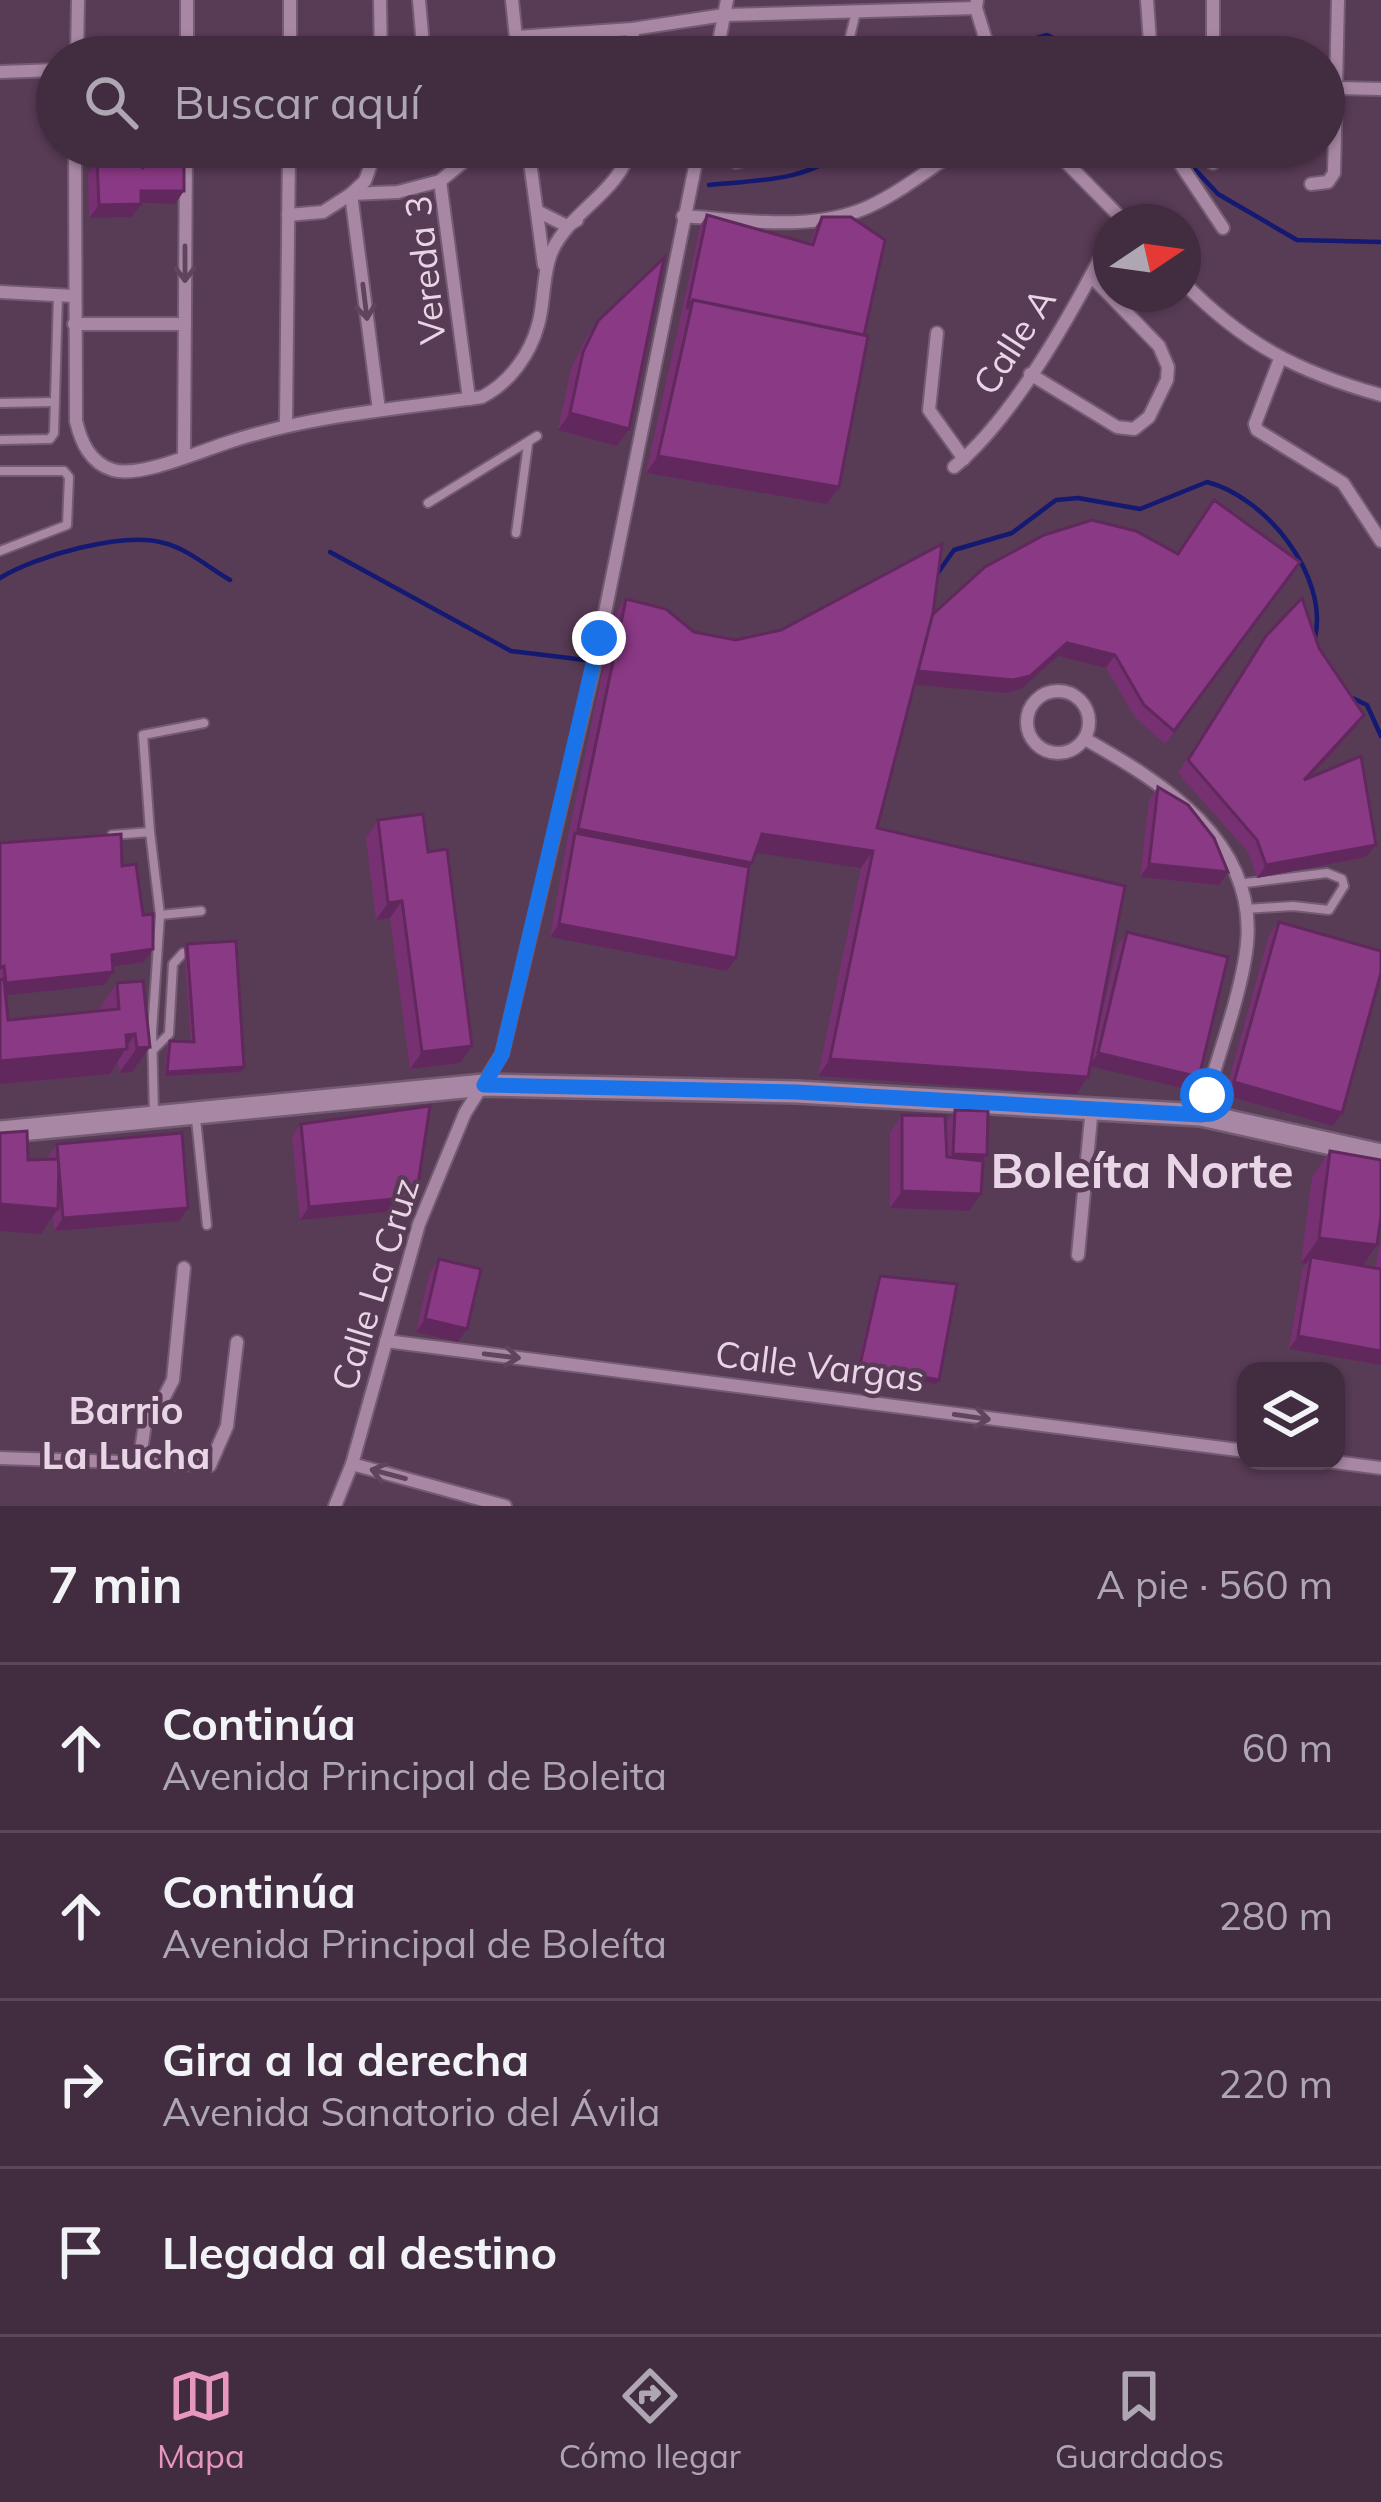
<!DOCTYPE html>
<html lang="es">
<meta charset="utf-8">
<style>
:root{--surface:#422c40;--page:#493447;--text:#f1f3f6;--muted:#aea7b1;--line:#5a4859;--accent:#e797bd}
body{margin:0;font-family:Mulish,sans-serif;background:var(--page);color:var(--text)}
.controls{position:absolute;right:36px;bottom:36px;display:grid;overflow:hidden;border-radius:24px;box-shadow:0 3px 9px #0004}
.controls button{width:108px;height:108px;display:grid;place-items:center;padding:0;border:0;border-bottom:3px solid var(--line);background:var(--surface);color:var(--text);font:60px sans-serif}
.compass{position:absolute;left:1093px;top:204px;width:108px;height:108px;border-radius:50%;background:var(--surface);box-shadow:0 3px 9px #0004;rotate:77deg}
.stop{position:absolute;width:36px;height:36px;margin:-27px;border:9px solid #1a73e8;border-radius:50%;background:#fff}
.stop.end{background:#1a73e8;border-color:#fff;box-shadow:0 3px 12px #0008}
.list{margin:0;padding:0;list-style:none}
h2{display:flex;justify-content:space-between;align-items:center;height:156px;margin:0;padding:0 48px;font-size:51px}
h2 small{font-size:39px;font-weight:400;color:var(--muted)}
.list li{display:grid;grid-template-columns:78px 1fr auto;gap:36px;align-items:center;box-sizing:border-box;height:168px;padding:0 48px;border-top:3px solid var(--line)}
.list b{display:block;font-size:45px;white-space:nowrap}
.list p{margin:0;font-size:39px;white-space:nowrap;color:var(--muted)}
.list em{font-size:39px;font-style:normal;color:var(--muted)}
.icon{flex:none;width:66px;height:66px;fill:none;stroke:currentColor;stroke-width:2;stroke-linecap:round;stroke-linejoin:round}
.map{position:relative;flex:none;width:1381px;height:1506px;overflow:hidden}
.search{position:absolute;background:var(--surface);box-shadow:0 3px 9px #0004;left:36px;right:36px;top:36px;height:132px;display:flex;align-items:center;gap:30px;box-sizing:border-box;padding:0 42px;border-radius:66px;color:var(--muted);font-size:45px}
.sheet{height:828px;background:var(--surface)}
nav{display:flex;justify-content:space-around;align-items:center;box-sizing:border-box;height:168px;border-top:3px solid var(--line);background:var(--surface);font-size:33px;color:var(--muted)}
nav a{display:grid;justify-items:center;gap:6px}
nav .on{color:var(--accent)}
.map>svg:first-child{display:block}
</style>
<div class="map">
<svg width="1381" height="1506" viewBox="0 0 1381 1506">
<rect width="100%" height="100%" fill="#583b55"/>
<g fill="none" stroke-linecap="round" stroke-linejoin="round">
<g stroke="#141971" stroke-width="4.5">
<path d="M972,57L1047,35L1094,57"/>
<path d="M1178,151L1218,194L1297,240L1381,242"/>
<path d="M709,185C758,180 809,182 847,147"/>
<path d="M330,552L511,651L610,663"/>
<path d="M937,574L954,550L1012,533L1056,500L1078,498L1140,509L1207,482C1266,497 1329,576 1315,638"/>
<path d="M0,578C35,556 124,531 164,543C188,549 209,568 230,580"/>
<path d="M1348,696L1367,705L1381,736"/>
</g>
<g stroke="#735b71" stroke-width="12">
<g id="lane">
<path d="M845,57L856,12"/>
<path d="M736,164L803,147"/>
<path d="M0,403L55,402"/>
<path d="M0,440L50,439L54,433L58,295"/>
<path d="M0,471H64L69,477L67,525L0,551"/>
<path d="M428,503L537,436"/>
<path d="M516,533L528,444"/>
<path d="M150,832L143,735L204,723"/>
<path d="M112,835L150,832L160,915L152,1032L154,1114"/>
<path d="M1238,884L1327,873L1342,879L1344,886L1329,910L1293,906L1246,909"/>
<path d="M160,915L201,911"/>
<path d="M153,1050L169,1034L173,964L183,953"/>
<path d="M196,1119L207,1225"/>
</g>
</g>
<g stroke="#735b71" stroke-width="16">
<g id="street">
<path d="M380,0L381,57"/>
<path d="M419,0L424,57"/>
<path d="M512,0L518,57"/>
<path d="M977,0L976,8L991,57"/>
<path d="M1147,0L1151,57"/>
<path d="M632,29L635,57"/>
<path d="M516,37L632,29L724,15L976,8"/>
<path d="M77,57L78,0"/>
<path d="M187,57V0"/>
<path d="M290,57V0"/>
<path d="M716,57L727,0"/>
<path d="M1213,57V0"/>
<path d="M0,72L57,70"/>
<path d="M1339,88L1381,89"/>
<path d="M75,147L76,421C81,442 90,463 113,470C140,478 201,451 229,442C311,415 396,409 482,397C509,383 530,355 538,325C545,301 542,274 552,251C571,210 619,193 631,147"/>
<path d="M377,147L365,181L351,194L379,410"/>
<path d="M528,147L544,265"/>
<path d="M1051,147L1125,222"/>
<path d="M1169,147L1223,228"/>
<path d="M1213,163V147"/>
<path d="M440,181L469,399"/>
<path d="M1311,184L1328,182L1334,173L1338,0"/>
<path d="M539,212L567,226L577,220"/>
<path d="M288,215L323,212L351,194L398,192L440,181L467,159L473,147"/>
<path d="M683,216C742,220 812,232 868,207C901,192 932,167 962,147"/>
<path d="M1183,282C1244,344 1298,372 1381,395"/>
<path d="M0,292L73,296"/>
<path d="M74,324H185"/>
<path d="M937,333L929,410L964,459"/>
<path d="M1280,359L1255,424L1257,430L1343,483L1381,541"/>
<path d="M1030,374L1117,427L1134,429L1149,417L1167,380L1168,367L1159,346L1091,276"/>
<path d="M286,423L289,147"/>
<path d="M184,457L186,147"/>
<path d="M954,467C1015,417 1075,308 1111,237"/>
<circle cx="1058" cy="722" r="31"/>
<path d="M1085,739C1163,783 1257,841 1247,944C1242,993 1215,1065 1201,1115"/>
<path d="M1078,1255L1092,1107"/>
<path d="M386,1341L1246,1451"/>
<path d="M0,1458L210,1465L227,1426L237,1342"/>
<path d="M1327,1461L1381,1468"/>
<path d="M139,1464L146,1417L159,1407L173,1380L184,1268"/>
<path d="M352,1464L505,1506"/>
<path d="M335,1506L352,1464L419,1224L465,1113L502,1054L595,662L699,147"/>
</g>
</g>
<g stroke="#735b71" stroke-width="26">
<path id="secondary" d="M0,1132L484,1085L797,1092L1201,1115L1381,1155"/>
</g>
<use href="#lane" stroke="#a887a4" stroke-width="8"/>
<use href="#street" stroke="#a887a4" stroke-width="12"/>
<use href="#secondary" stroke="#a887a4" stroke-width="21"/>
</g>
<g fill="#773172">
<path d="M134,147H184L175,204H141L132,217L89,218L88,174L97,161L134,160Z"/>
<path d="M707,215L810,244L816,226L822,217L864,335L839,487L827,504L646,473L701,224Z"/>
<path d="M598,321L617,446L558,430L571,369L586,338Z"/>
<path d="M1178,554L1300,562L1165,744L1135,717L1106,668L1058,656L1021,689L1004,693L914,684L877,828L1096,1038L1118,945L1127,932L1199,1077L1190,1090L1090,1066L1076,1094L818,1076L861,868L756,852L749,867L727,971L550,937L566,846L614,616L626,599L694,632L736,640L932,615Z"/>
<path d="M1319,648L1355,728L1309,778L1366,857L1257,878L1248,852L1178,773L1257,649Z"/>
<path d="M1158,787L1228,872L1219,885L1140,877L1149,800Z"/>
<path d="M378,820L428,852L460,1063L410,1069L390,918L376,920L366,838Z"/>
<path d="M0,843L122,866L144,962L113,967L104,985L5,995L8,1020L99,1011V1009L117,983L150,1047L132,1072L119,1073L118,1062L110,1074L0,1084Z"/>
<path d="M1279,922L1342,1113L1333,1126L1225,1095L1269,935Z"/>
<path d="M187,944L241,1072L164,1076L167,1045L170,1041H191L184,948Z"/>
<path d="M955,1110L987,1155L983,1161L969,1211L890,1208V1132L902,1115L946,1123Z"/>
<path d="M301,1124L416,1197L407,1210L300,1220L292,1136Z"/>
<path d="M57,1144L188,1208L179,1221L54,1231L53,1217L41,1234L28,1160L48,1159V1156Z"/>
<path d="M1330,1151L1377,1245L1363,1266L1375,1268L1381,1240V1365L1289,1349L1302,1270L1306,1264L1301,1263L1312,1177Z"/>
<path d="M439,1259L458,1342L416,1332L430,1272Z"/>
<path d="M880,1276L936,1384L857,1369L877,1281Z"/>
</g>
<g fill="#61285d">
<path d="M141,191H184L175,204L132,203Z"/>
<path d="M141,204L132,217L89,218L99,205Z"/>
<path d="M570,413L629,429L617,446L558,430Z"/>
<path d="M658,456L839,487L827,504L646,473Z"/>
<path d="M1067,643L1115,655L1106,668L1058,656L1021,689L1004,693L909,684L918,671Z"/>
<path d="M1364,715L1355,728L1295,793L1304,780Z"/>
<path d="M578,829L752,863L740,880L575,833Z"/>
<path d="M762,834L873,851L861,868L750,852Z"/>
<path d="M1376,845L1366,857L1257,878L1266,865Z"/>
<path d="M1149,864L1228,872L1219,885L1140,877Z"/>
<path d="M402,901L390,918L376,920L388,903Z"/>
<path d="M559,924L736,958L727,971L550,937Z"/>
<path d="M153,949L144,962L103,968L112,955Z"/>
<path d="M113,972L104,985L0,996V992L6,983Z"/>
<path d="M135,1034L110,1074L0,1084V1061Z"/>
<path d="M472,1046L460,1063L410,1069L422,1052Z"/>
<path d="M150,1047L132,1072L119,1073L137,1048Z"/>
<path d="M1098,1053L1199,1077L1190,1090L1089,1066Z"/>
<path d="M830,1059L1088,1077L1076,1094L818,1076Z"/>
<path d="M244,1067L241,1072L164,1076L167,1072Z"/>
<path d="M1234,1082L1342,1113L1333,1126L1225,1095Z"/>
<path d="M953,1154L987,1155L977,1168L944,1167Z"/>
<path d="M902,1191L981,1194L969,1211L890,1208Z"/>
<path d="M416,1197L407,1210L300,1220L309,1207Z"/>
<path d="M0,1204L58,1209L41,1234L0,1231Z"/>
<path d="M188,1208L179,1221L54,1231L63,1218Z"/>
<path d="M1319,1238L1377,1245L1360,1270L1311,1257L1306,1264L1301,1263Z"/>
<path d="M425,1319L467,1329L458,1342L416,1332Z"/>
<path d="M1298,1336L1381,1351V1365L1289,1349Z"/>
<path d="M860,1365L939,1380L936,1384L857,1369Z"/>
</g>
<g fill="#8a3985" stroke="#61285d" stroke-width="3">
<path d="M143,147H184V191H141V204L99,205L97,161L140,160L143,169Z"/>
<path d="M707,215L813,245L822,217H851L885,240L864,335L693,300L687,309Z"/>
<path d="M664,258L629,429L570,413L583,352L598,321Z"/>
<path d="M693,300L868,336L839,487L658,456Z"/>
<path d="M1214,500L1300,562L1174,731L1144,705L1115,655L1067,643L1030,676L1013,680L918,671L932,615L985,567L1044,535L1092,520L1136,531L1178,554Z"/>
<path d="M942,544L933,613L877,828L1125,886L1088,1077L830,1059L873,851L762,834L752,863L578,829L626,599L666,609L694,632L736,640L781,630Z"/>
<path d="M1302,598L1319,648L1364,715L1304,780L1361,756L1376,845L1266,865L1257,840L1188,760L1266,636Z"/>
<path d="M1158,787L1188,805L1214,838L1228,872L1149,864Z"/>
<path d="M423,814L428,852L447,849L472,1046L422,1052L402,901L388,903L378,820Z"/>
<path d="M575,833L749,867L736,958L559,924Z"/>
<path d="M121,834L122,866L136,864L143,915L153,914V949L112,955L113,972L6,983L4,966L0,968V843Z"/>
<path d="M1279,922L1381,951V973L1342,1113L1234,1082Z"/>
<path d="M1127,932L1228,957L1199,1077L1098,1053Z"/>
<path d="M236,941L244,1067L167,1072L170,1041L194,1042L187,944Z"/>
<path d="M4,979L8,1020L119,1009L117,983L143,981L150,1047L137,1048L135,1034L126,1035L127,1049L0,1061V980Z"/>
<path d="M430,1106L416,1197L309,1207L301,1124Z"/>
<path d="M955,1110L988,1111L987,1155L953,1154Z"/>
<path d="M902,1115L945,1116L947,1157L983,1161L981,1194L902,1191Z"/>
<path d="M27,1131L28,1160L59,1159L58,1209L0,1204V1133Z"/>
<path d="M182,1133L188,1208L63,1218L57,1144Z"/>
<path d="M1330,1151L1381,1160V1216L1377,1245L1319,1238Z"/>
<path d="M1311,1257L1381,1269V1351L1298,1336Z"/>
<path d="M439,1259L481,1269L467,1329L425,1319Z"/>
<path d="M880,1276L957,1284L939,1380L860,1365Z"/>
</g>
<defs><path id="oneway-shaft" d="M-6 0H5M1.5-3L5.5 0L1.5 3" fill="none" stroke-width="1.6" stroke-linecap="round" stroke-linejoin="round" transform="scale(3)"/></defs>
<g stroke="#60435d">
<use href="#oneway-shaft" transform="translate(185 264) rotate(90)"/>
<use href="#oneway-shaft" transform="translate(365 302) rotate(83)"/>
<use href="#oneway-shaft" transform="translate(502 1356) rotate(7)"/>
<use href="#oneway-shaft" transform="translate(972 1417) rotate(8)"/>
<use href="#oneway-shaft" transform="translate(388 1474) rotate(-165)"/>
</g>
<g fill="none" stroke-linecap="round" stroke-linejoin="round">
<path stroke="#1a73e8" stroke-width="15" d="M599,638L502,1054L484,1085L796,1092L1201,1115L1207,1095"/>
</g>
<g text-anchor="middle" stroke-width="9" stroke-linejoin="round" paint-order="stroke">
<g font-size="36" fill="#e8d5e5" stroke="#583b55">
<text transform="translate(425 270) rotate(-96)" y="13">Vereda 3</text>
<text transform="translate(1014 341) rotate(-57)" y="13">Calle A</text>
<text transform="translate(375 1284) rotate(-73)" y="13">Calle La Cruz</text>
<text transform="translate(820 1366) rotate(7)" y="13">Calle Vargas</text>
</g>
<g font-size="39" font-weight="bold" fill="#e8d5e5" stroke="#583b55">
<text x="126" y="1424">Barrio<tspan x="126" dy="45">La Lucha</tspan></text>
</g>
<g font-size="48" font-weight="bold" fill="#e8d5e5" stroke="#583b55">
<text x="1142" y="1188">Boleíta Norte</text>
</g>
</g>
</svg>
<div class="controls">
<button><svg class="icon" aria-label="layers" viewBox="0 0 24 24"><path d="M12 4l9 5-9 5-9-5zM3 14l9 5 9-5"/></svg></button>
</div>
<svg class="compass" viewBox="-18 -18 36 36"><path d="M0-13l5 13h-10z" fill="#e53935"/><path d="M0 13l5-13h-10z" fill="#aea7b1"/></svg>
<div class="stop" style="left:1207px;top:1095px"></div>
<div class="stop end" style="left:599px;top:638px"></div>
<div class="search"><svg class="icon" aria-label="search" viewBox="0 0 24 24"><circle cx="10" cy="10" r="6"/><path d="M15 15l6 6"/></svg>Buscar aquí</div>
</div>
<section class="sheet">
<h2>7 min<small>A pie · 560 m</small></h2>
<ul class="list">
<li><svg class="icon" aria-label="ahead" viewBox="0 0 24 24"><path d="M12 20V5M6 11l6-6 6 6"/></svg><div><b>Continúa</b><p>Avenida Principal de Boleita</p></div><em>60 m</em></li>
<li><svg class="icon" aria-label="ahead" viewBox="0 0 24 24"><path d="M12 20V5M6 11l6-6 6 6"/></svg><div><b>Continúa</b><p>Avenida Principal de Boleíta</p></div><em>280 m</em></li>
<li><svg class="icon" aria-label="right" viewBox="0 0 24 24"><path d="M7 20v-9h11M14 6l5 5-5 5"/></svg><div><b>Gira a la derecha</b><p>Avenida Sanatorio del Ávila</p></div><em>220 m</em></li>
<li><svg class="icon" aria-label="arrive" viewBox="0 0 24 24"><path d="M6 21V4h12l-3 4 3 4H6"/></svg><div><b>Llegada al destino</b></div></li>
</ul>
</section>
<nav>
<a class="on"><svg class="icon" aria-label="map" viewBox="0 0 24 24"><path d="M3 6l6-2 6 2 6-2v14l-6 2-6-2-6 2zM9 4v14M15 6v14"/></svg>Mapa</a>
<a><svg class="icon" aria-label="directions" viewBox="0 0 24 24"><path d="M12 3l9 9-9 9-9-9zM9 14v-3h6M13 9l2 2-2 2"/></svg>Cómo llegar</a>
<a><svg class="icon" aria-label="saved" viewBox="0 0 24 24"><path d="M7 4h10v16l-5-4-5 4z"/></svg>Guardados</a>
</nav>
